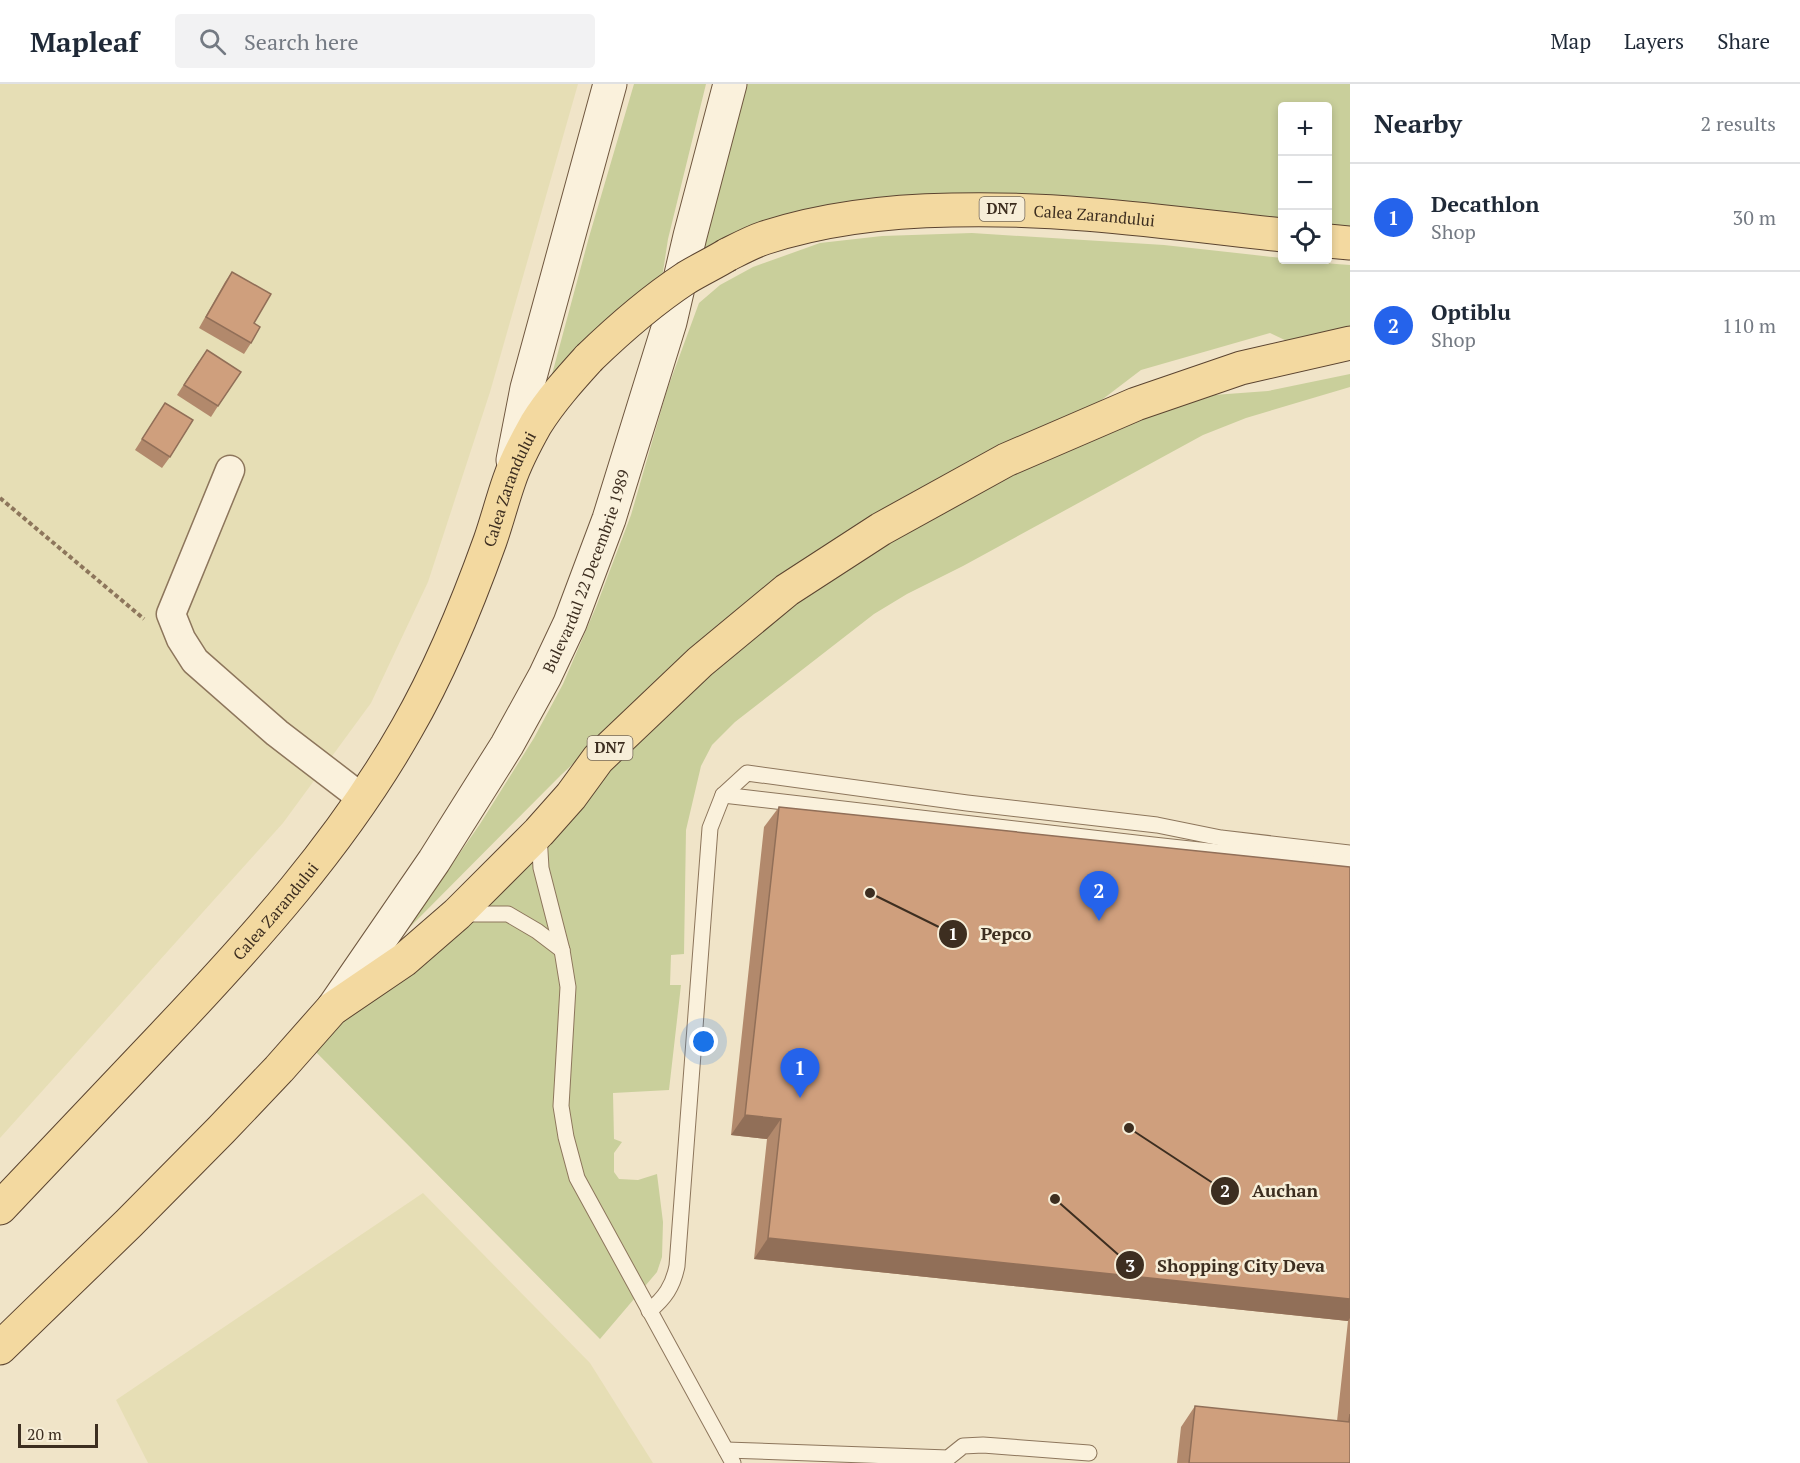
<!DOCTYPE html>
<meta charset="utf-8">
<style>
:root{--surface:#fff;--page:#f2f2f3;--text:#1f2937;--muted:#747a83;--line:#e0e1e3;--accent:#2563eb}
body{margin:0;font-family:"PT Serif",serif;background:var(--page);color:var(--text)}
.controls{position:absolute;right:18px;top:18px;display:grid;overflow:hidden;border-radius:6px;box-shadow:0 3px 9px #0003}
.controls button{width:54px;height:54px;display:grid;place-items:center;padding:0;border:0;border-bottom:2px solid var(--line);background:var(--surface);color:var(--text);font:30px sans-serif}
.scale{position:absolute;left:18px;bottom:15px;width:80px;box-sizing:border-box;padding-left:6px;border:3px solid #3d2e20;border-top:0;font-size:16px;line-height:21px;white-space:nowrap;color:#3d2e20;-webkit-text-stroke:4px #f7eed8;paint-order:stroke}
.you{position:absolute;left:704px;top:958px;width:21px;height:21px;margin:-15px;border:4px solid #fff;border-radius:50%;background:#1a73e8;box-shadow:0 0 0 9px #1a73e833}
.badge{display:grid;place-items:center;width:39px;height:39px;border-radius:50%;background:var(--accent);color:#fff;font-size:20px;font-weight:700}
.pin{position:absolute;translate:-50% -50px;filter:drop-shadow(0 2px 3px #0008)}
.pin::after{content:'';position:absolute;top:32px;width:21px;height:18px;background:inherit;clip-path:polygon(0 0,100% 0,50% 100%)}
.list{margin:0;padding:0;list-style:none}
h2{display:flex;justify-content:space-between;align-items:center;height:78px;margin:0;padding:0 24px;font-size:26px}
h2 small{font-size:20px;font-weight:400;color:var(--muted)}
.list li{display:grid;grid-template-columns:39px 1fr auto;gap:18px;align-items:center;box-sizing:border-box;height:108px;padding:0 24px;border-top:2px solid var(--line)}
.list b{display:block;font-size:22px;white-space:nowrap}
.list p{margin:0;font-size:20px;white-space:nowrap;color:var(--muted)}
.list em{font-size:20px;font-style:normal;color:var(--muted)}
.icon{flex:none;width:33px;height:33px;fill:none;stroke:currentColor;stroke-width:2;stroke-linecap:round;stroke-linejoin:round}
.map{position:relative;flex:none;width:1350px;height:1379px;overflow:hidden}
header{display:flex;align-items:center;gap:36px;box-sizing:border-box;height:84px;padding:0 30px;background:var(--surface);border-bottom:2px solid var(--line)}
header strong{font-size:28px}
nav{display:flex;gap:33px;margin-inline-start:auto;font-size:21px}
.search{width:420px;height:54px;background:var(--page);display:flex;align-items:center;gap:15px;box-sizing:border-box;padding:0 21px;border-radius:6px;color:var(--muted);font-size:22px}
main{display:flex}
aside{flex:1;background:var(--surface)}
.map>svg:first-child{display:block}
</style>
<header>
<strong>Mapleaf</strong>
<div class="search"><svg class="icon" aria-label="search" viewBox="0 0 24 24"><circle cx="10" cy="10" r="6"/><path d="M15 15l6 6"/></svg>Search here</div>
<nav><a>Map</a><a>Layers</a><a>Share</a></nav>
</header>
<main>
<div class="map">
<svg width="1350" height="1379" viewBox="0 0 1350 1379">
<rect width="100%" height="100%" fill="#f0e4c8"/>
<g fill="#e6deb5">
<path d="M0,0H578L490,308L428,498L371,619L283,739L0,1054Z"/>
<path d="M423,1109L590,1279L653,1379H148L116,1316Z"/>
</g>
<g fill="#c9cf9b">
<path d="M634,0H706L668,155L661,201L547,309L589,153Z"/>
<path d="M747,0H1350V149L1328,147V22H1282V143L1065,122L702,167Z"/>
<path d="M972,149L1164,161L1282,174V176L1350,181V249L1289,258L1270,249L1141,286L1095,321L672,588L561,691L405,848L480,740L534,654L563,600L596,523L631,431L667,306L699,219L720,201L753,183L820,159L882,152Z"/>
<path d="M1350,290V303L1246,334L1203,351L963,482L907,510L874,530L735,638L712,661L701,682L686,746L684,870L671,871L670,901H681L669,1006L613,1009L614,1055L622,1058L614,1069V1088L619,1095L638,1096L657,1090L663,1138L662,1173L657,1188L600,1255L311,963L710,571L931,424L1173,314L1268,307Z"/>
</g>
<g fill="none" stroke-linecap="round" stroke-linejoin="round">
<g stroke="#8d765c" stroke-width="17">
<g id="lane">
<path d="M723,711L1153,761L1350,782"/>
<path d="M539,751L541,784L562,866L568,903L561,1022L566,1053L577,1094L733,1379"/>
<path d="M460,830H508L537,847L562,866"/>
<path d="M649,1227C665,1214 673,1202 677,1182L710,744L723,711L747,689L967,719L1157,741L1221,754L1350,769"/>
<path d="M726,1366L948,1374L963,1362L983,1361L1089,1369"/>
</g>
</g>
<g stroke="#8d765c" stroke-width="31">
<path id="street" d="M230,386L171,530L181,555L195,577L277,649L363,715"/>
</g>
<g stroke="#6f573f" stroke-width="35">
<g id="secondary">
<path d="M513,376L527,304L610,0"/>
<path id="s1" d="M333,924L434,777L507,661L545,592L570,539L609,435L670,238L690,152L730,0"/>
</g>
</g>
<g stroke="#5b4430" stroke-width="35">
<g id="primary">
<path d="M1328,157L1350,159"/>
<path id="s2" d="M727,171C739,165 752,158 764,154C825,134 888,127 952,126C1063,123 1172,139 1282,151"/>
<path id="s3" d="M0,1124C54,1067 108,1010 163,952C253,857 342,759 407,644C441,585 467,521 490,457C497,437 502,417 509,397C515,379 527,356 536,340C551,316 570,295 589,274"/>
<path d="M0,1264L129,1139L221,1046L279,985L332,925L404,876L457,830L539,748L571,712L598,675L700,578L787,506L881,445L1006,376L1136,320L1241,284L1350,259"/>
</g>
</g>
<path stroke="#8d765c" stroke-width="4" stroke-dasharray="4.5 3" stroke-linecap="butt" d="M0,414L144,535"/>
<use href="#lane" stroke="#faf1dc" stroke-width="15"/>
<use href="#street" stroke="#faf1dc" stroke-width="28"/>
<use href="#secondary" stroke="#faf1dc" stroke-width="33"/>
<use href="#primary" stroke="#f3d9a0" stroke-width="33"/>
<g stroke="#5b4430" stroke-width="35" stroke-linecap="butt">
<path id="primary-bridge" d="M589,274C619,245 651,217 686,194C699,186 714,179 727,171"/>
</g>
<use href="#primary-bridge" stroke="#f3d9a0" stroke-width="33"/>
</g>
<g fill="#b2896c">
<path d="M232,188L254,239L251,259L244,270L199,244L225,198Z"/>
<path d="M199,277L218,322L211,333L177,311Z"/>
<path d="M165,319L170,373L162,384L135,366Z"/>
<path d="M779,723L1350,783V1379H1177L1181,1343L1195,1322L1337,1337L1348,1237L754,1175L767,1055L731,1051L764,743Z"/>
</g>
<g fill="#916f58">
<path d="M745,1031L781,1035L767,1055L731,1051Z"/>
<path d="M768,1154L1350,1215V1234L1348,1237L754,1175Z"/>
</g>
<g fill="#cf9f7d" stroke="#916f58" stroke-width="1.5">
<path d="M232,188L271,210L254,239L260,243L251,259L206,233Z"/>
<path d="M207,266L241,288L218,322L184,301Z"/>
<path d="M165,319L193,336L170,373L142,355Z"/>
<path d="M779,723L1350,783V1215L768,1154L781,1035L745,1031Z"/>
<path d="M1195,1322L1349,1338L1350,1330V1379H1189Z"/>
</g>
<g text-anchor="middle" stroke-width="5" stroke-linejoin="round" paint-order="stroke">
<g fill="#f7eed8" stroke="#756857" stroke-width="1.5">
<rect x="979.5" y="113" width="45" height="24" rx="4.5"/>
<rect x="587.5" y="652" width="45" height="24" rx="4.5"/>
</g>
<g font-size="15" font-weight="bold" fill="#3d2e20">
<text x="1002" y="130">DN7</text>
<text x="610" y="669">DN7</text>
</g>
<g font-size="16" fill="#3d2e20" stroke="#f7eed8">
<text dy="6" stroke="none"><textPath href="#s2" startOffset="374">Calea Zarandului</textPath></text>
<text dy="6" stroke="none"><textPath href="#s3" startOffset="891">Calea Zarandului</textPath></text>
<text dy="6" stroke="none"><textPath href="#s1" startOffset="507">Bulevardul 22 Decembrie 1989</textPath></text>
<text dy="6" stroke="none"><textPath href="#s3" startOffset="405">Calea Zarandului</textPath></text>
</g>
</g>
<path fill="none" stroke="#3d2e20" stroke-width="2" d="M870 809L953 850M1129 1044L1225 1107M1055 1115L1130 1181"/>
<g fill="#3d2e20" stroke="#f7eed8" stroke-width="2">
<circle cx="870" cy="809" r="6"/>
<circle cx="1129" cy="1044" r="6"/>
<circle cx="1055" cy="1115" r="6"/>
<circle cx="953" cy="850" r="15"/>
<circle cx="1225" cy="1107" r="15"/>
<circle cx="1130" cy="1181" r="15"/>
</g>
<g font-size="18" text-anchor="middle" font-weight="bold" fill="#fff">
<text x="953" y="856">1</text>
<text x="1225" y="1113">2</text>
<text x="1130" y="1188">3</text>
</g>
<g font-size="18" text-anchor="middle" font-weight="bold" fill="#3d2e20" stroke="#f7eed8" stroke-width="5" stroke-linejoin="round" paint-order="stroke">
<text x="1006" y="856">Pepco</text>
<text x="1285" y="1113">Auchan</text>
<text x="1241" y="1188">Shopping City Deva</text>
</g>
</svg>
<div class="controls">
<button>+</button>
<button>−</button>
<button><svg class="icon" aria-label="locate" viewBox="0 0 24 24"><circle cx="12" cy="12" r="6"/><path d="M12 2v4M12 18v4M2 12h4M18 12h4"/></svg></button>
</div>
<div class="scale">20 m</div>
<div class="you"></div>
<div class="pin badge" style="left:800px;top:1014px">1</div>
<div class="pin badge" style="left:1099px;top:837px">2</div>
</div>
<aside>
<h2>Nearby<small>2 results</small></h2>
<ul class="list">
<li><span class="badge">1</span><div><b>Decathlon</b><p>Shop</p></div><em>30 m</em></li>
<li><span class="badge">2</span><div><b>Optiblu</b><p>Shop</p></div><em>110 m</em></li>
</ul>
</aside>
</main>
